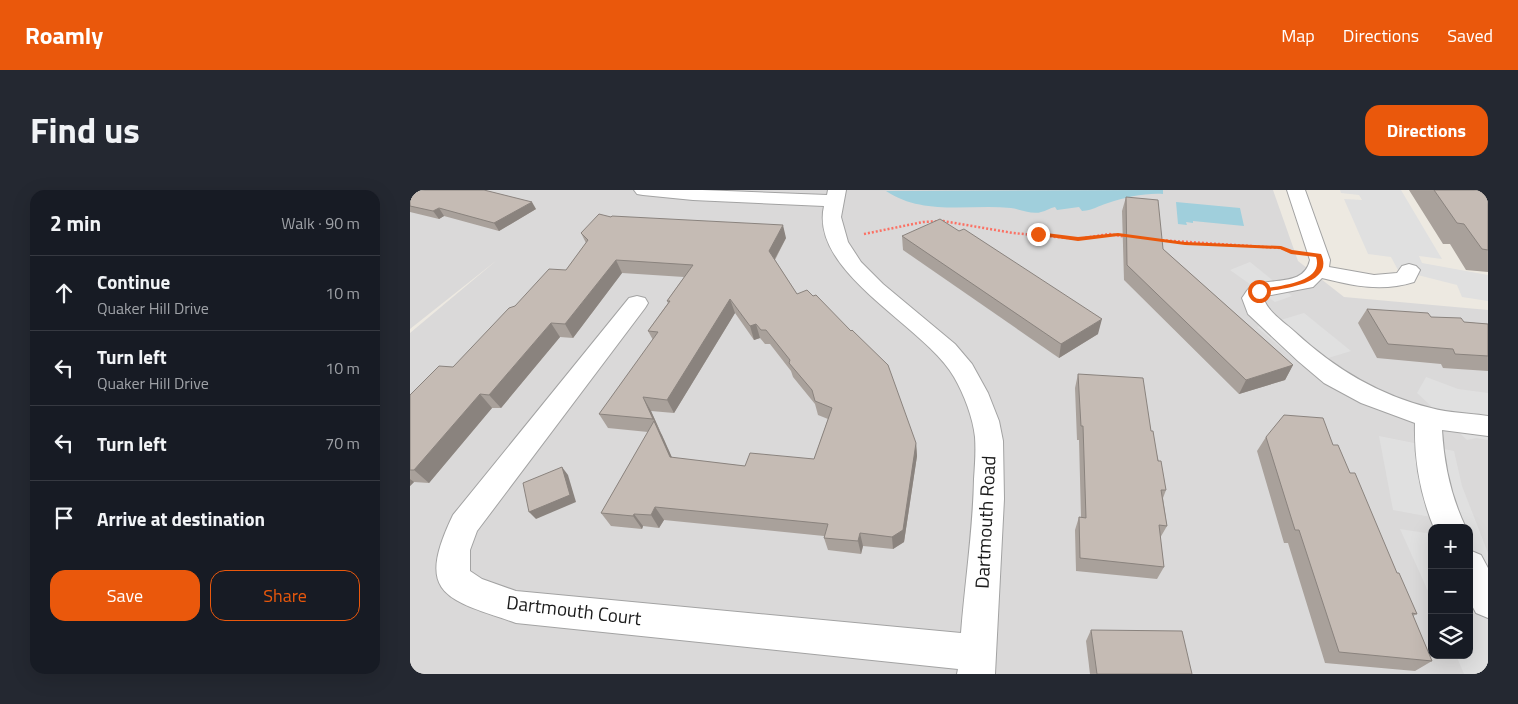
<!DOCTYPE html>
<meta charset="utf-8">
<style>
:root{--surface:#171b24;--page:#242831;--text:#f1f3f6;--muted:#9ea1a6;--line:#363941;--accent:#ea580c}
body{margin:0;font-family:"Titillium Web",sans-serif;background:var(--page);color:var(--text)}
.controls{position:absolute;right:15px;bottom:15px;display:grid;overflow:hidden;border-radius:10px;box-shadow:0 5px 20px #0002}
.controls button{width:45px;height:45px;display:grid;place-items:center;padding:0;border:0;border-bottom:1px solid var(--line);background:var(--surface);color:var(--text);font:25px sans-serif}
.stop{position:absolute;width:15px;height:15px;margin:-11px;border:4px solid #ea580c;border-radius:50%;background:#fff}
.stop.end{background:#ea580c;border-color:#fff;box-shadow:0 1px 5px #0008}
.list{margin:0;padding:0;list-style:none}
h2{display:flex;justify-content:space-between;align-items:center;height:65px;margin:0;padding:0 20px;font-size:21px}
h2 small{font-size:16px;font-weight:400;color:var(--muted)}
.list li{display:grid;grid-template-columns:32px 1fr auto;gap:15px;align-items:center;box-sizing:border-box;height:75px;padding:0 20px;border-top:1px solid var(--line)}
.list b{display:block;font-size:19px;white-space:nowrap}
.list p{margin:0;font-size:16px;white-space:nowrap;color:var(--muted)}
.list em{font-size:16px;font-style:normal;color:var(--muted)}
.actions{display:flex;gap:10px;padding:15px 20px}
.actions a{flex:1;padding:11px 0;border:1px solid var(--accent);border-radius:15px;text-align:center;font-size:18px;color:var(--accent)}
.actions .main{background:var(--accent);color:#fff}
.icon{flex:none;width:28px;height:28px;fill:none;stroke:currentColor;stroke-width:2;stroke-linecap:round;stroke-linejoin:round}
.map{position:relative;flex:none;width:1078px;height:484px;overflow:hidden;border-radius:15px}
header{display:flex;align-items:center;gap:30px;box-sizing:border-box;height:70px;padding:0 25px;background:var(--accent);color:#fff}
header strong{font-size:24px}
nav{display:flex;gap:28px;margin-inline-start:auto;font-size:18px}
.intro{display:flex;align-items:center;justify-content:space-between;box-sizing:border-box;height:120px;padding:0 30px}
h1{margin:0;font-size:35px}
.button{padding:12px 22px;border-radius:15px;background:var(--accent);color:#fff;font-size:18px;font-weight:700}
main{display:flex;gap:30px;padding:0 30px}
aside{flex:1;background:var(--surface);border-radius:15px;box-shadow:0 5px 20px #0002}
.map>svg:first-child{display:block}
</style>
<header>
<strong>Roamly</strong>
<nav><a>Map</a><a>Directions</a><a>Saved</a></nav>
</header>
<div class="intro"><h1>Find us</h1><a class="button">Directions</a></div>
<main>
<aside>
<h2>2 min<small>Walk · 90 m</small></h2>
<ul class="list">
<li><svg class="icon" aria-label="ahead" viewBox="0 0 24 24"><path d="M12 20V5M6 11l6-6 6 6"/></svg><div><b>Continue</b><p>Quaker Hill Drive</p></div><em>10 m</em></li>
<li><svg class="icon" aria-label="left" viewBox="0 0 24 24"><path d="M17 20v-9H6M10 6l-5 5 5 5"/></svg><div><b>Turn left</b><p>Quaker Hill Drive</p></div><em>10 m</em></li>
<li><svg class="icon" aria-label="left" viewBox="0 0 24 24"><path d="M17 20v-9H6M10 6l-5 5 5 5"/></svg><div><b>Turn left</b></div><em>70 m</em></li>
<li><svg class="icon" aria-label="arrive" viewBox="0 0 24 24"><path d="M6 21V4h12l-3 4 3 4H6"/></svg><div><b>Arrive at destination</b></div></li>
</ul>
<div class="actions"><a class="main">Save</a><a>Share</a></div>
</aside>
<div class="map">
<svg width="1078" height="484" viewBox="0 0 1078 484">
<rect width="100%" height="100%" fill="#ede9e1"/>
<path fill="#dad9d9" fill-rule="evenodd" d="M0,0H863L888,71L934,107L1078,120V484H0V143L87,70L0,139ZM1022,338H1059V465H1022Z"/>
<g fill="#e0e0e0">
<path d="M930,0H991L1032,69L1009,66L1012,73L1078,85V111L1052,107L1047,95L988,80L981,67L958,64L934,9L952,10L949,5L931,3Z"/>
<path d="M840,72L882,106L865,112L820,80Z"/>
<path d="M894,123L941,161L892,176L847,137Z"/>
<path d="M1016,187L1048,199L1078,203V250L1066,248L1057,250L1007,203Z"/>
<path d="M969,246L1044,261L1052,296L1078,363V484H1054L1046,465H1059V338H1024L1021,327L983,320Z"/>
<path d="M990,339L1022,344V410Z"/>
</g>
<g fill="#a0cfdc">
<path d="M753,0V4C735,3 716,7 698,13C687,16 685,20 672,21L669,17L647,20L645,17C640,18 636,21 631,22C623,25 609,19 601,18C559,14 513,26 476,1Z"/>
<path d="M766,12L830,18L834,36L783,31V33L776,32L777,35L768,34Z"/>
</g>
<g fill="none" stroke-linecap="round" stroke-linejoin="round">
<g stroke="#a3a3a3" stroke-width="2">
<g id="minor">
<path d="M224,0H292L417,5L418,0H436L431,27L438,52L451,72L473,94L545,154L562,174L578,203L589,231L593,251L594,309L585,484H547L548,479L106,433C37,409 4,406 43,325L219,108L227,106L235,108L238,113L235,118L67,341L60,360V381L72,389L106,401L551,443C555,392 563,341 564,289C565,275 566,261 565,247C563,228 554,204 544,187C515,136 399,83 414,16L283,10L233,5L227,4Z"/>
<path d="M877,0H895L920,70L919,77L964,85L987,83L992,76L999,74L1006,76L1010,80L1004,92C972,102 944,96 912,88L903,97L856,106L854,109C858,122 874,132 885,142C924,178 968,205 1021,218C1039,223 1059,223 1078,226V246L1032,240C1034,274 1041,307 1056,338H1024C1010,304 1004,270 1005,233L951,213L914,193L888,171L838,124L832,108C835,104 838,98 842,96C862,87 894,97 900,70Z"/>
<path d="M1059,360L1071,365L1078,378V428L1066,423L1059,410Z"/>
</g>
</g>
<g stroke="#fb7164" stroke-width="2.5" stroke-dasharray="2 2" stroke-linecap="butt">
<path d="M454,44L513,32L533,31L603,43L668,49L699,44L717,47"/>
<path d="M748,50L871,58L876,60"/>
</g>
<use href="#minor" fill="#fff" fill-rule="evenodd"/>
</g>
<g fill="#a9a19b" fill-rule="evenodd">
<path d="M0,0L126,19L89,41L34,26L29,29L0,22Z"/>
<path d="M999,0H1078V82L1056,80L1040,54H1033Z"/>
<path d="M716,7L753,59L883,175L875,190L829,204L714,90L712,21Z"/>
<path d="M201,27L376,48L365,70L387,104L506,253L507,266L494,352L483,359L453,356L451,364L418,360L414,348V346L254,330L249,338L233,336L232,339L201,336L191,323L238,242L198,238L189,224L243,150L238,141L258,113L257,111L274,87L212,83L163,148L150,147L91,218H82L19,293L4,292L0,296V205L43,177L105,116L156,80L176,53L171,43ZM325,123L344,150L350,148L355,154H360L381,181L383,187L405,214L408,225L418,229L404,269L335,276L262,268L241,221L264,223Z"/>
<path d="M492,46L688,144L649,168L493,60Z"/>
<path d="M957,119L1021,127L1054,132L1078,134V181L1033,178L1031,174L967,168L948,133Z"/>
<path d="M668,184L741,241L756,300L753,308L757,336L750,348L754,377L747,389L666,381L665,340L669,327H671L669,250H667L665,198Z"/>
<path d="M856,247L923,255L940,283L987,383L1007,424L1003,426L1022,471L1005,481L915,473L878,353H874L847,261Z"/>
<path d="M681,440L782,484H680L676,451Z"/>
</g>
<g fill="#8a837e">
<path d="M122,12L126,19L89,41L84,33Z"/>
<path d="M29,18L34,26L29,29L23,21Z"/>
<path d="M373,35L376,48L362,74L359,61Z"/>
<path d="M206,70L212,83L163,148L155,134Z"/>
<path d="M320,109L325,123L264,223L257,210Z"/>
<path d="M692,129L688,144L649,168L651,154Z"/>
<path d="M141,133L150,147L91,218L79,205Z"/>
<path d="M346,134L350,148L344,150L340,136Z"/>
<path d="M883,175L875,190L829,204L836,190Z"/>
<path d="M70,204L82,218L19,293L4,280Z"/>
<path d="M233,207L241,221L251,243L243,229Z"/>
<path d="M244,231L252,245L268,281L260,267Z"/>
<path d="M506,253L507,266L494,352L483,359L482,347Z"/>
<path d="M152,277L158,285L166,312L126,329L119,322Z"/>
<path d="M0,289L4,292L0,296Z"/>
<path d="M245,317L254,330L249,338L241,325Z"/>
<path d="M224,324L233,336L232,339L223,326Z"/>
<path d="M450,343L453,356L451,364L448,351Z"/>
</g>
<g fill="#c5bbb4" stroke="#8a837e">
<path d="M0,0H74L122,12L84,33L29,18L23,21L0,16Z"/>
<path d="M1024,0H1078V60L1072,59L1054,34L1047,33Z"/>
<path d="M716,7L748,10L753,59L883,175L836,190L717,75Z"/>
<path d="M189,24L201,27L202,26L373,35L359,61L387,104L397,100L403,106L406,105L441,141L442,140L478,175L506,253L493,340L482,347L450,343L448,351L414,348L418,334L245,317L241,325L224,324L223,326L191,323L244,231L260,267L335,276L340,263L404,269L422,218L405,211L402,200L379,173L380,170L356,140H351L346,134L340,136L320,109L257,210L233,207L243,229L189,224L248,142L238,141L260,111H257L283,75L206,70L155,134L141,133L79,205L70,204L4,280H0V205L29,176L43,177L99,118L105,116L139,79L156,80L178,50L171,43Z"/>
<path d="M530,29L549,41L554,39L692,129L651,154L492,46Z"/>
<path d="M957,119L1018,123L1021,127L1051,128L1054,132L1078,134V166L1045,164L1043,159L978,154Z"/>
<path d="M668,184L733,188L741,241H743L748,271H751L756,300H751L757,336L749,335L754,377L670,368L669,327L676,328L673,236H671Z"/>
<path d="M874,225L913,228L923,255H928L940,283H945L987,383H989L1007,424L1002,423L1022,471L929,462L889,340H885L856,247Z"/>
<path d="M152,277L160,305L119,322L113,293Z"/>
<path d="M681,440L772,441L782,484H687Z"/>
</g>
<path fill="#ea580c" d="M628,42L668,47L708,43L775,52L871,56L882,60L911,64C926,96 867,99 849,103L846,102V100C863,96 915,94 906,67L881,64L870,59L775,55L708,46L668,51L626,45Z"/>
<g text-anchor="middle" stroke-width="4" stroke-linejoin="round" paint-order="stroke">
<g font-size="19" fill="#1c1c1c" stroke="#fff">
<text transform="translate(575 332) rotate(-87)" y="7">Dartmouth Road</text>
<text transform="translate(164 420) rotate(7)" y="7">Dartmouth Court</text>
</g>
</g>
</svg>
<div class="controls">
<button>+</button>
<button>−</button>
<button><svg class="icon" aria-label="layers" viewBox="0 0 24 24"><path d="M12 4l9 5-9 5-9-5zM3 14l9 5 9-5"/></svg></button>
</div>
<div class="stop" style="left:849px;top:101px"></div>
<div class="stop end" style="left:628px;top:44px"></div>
</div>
</main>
